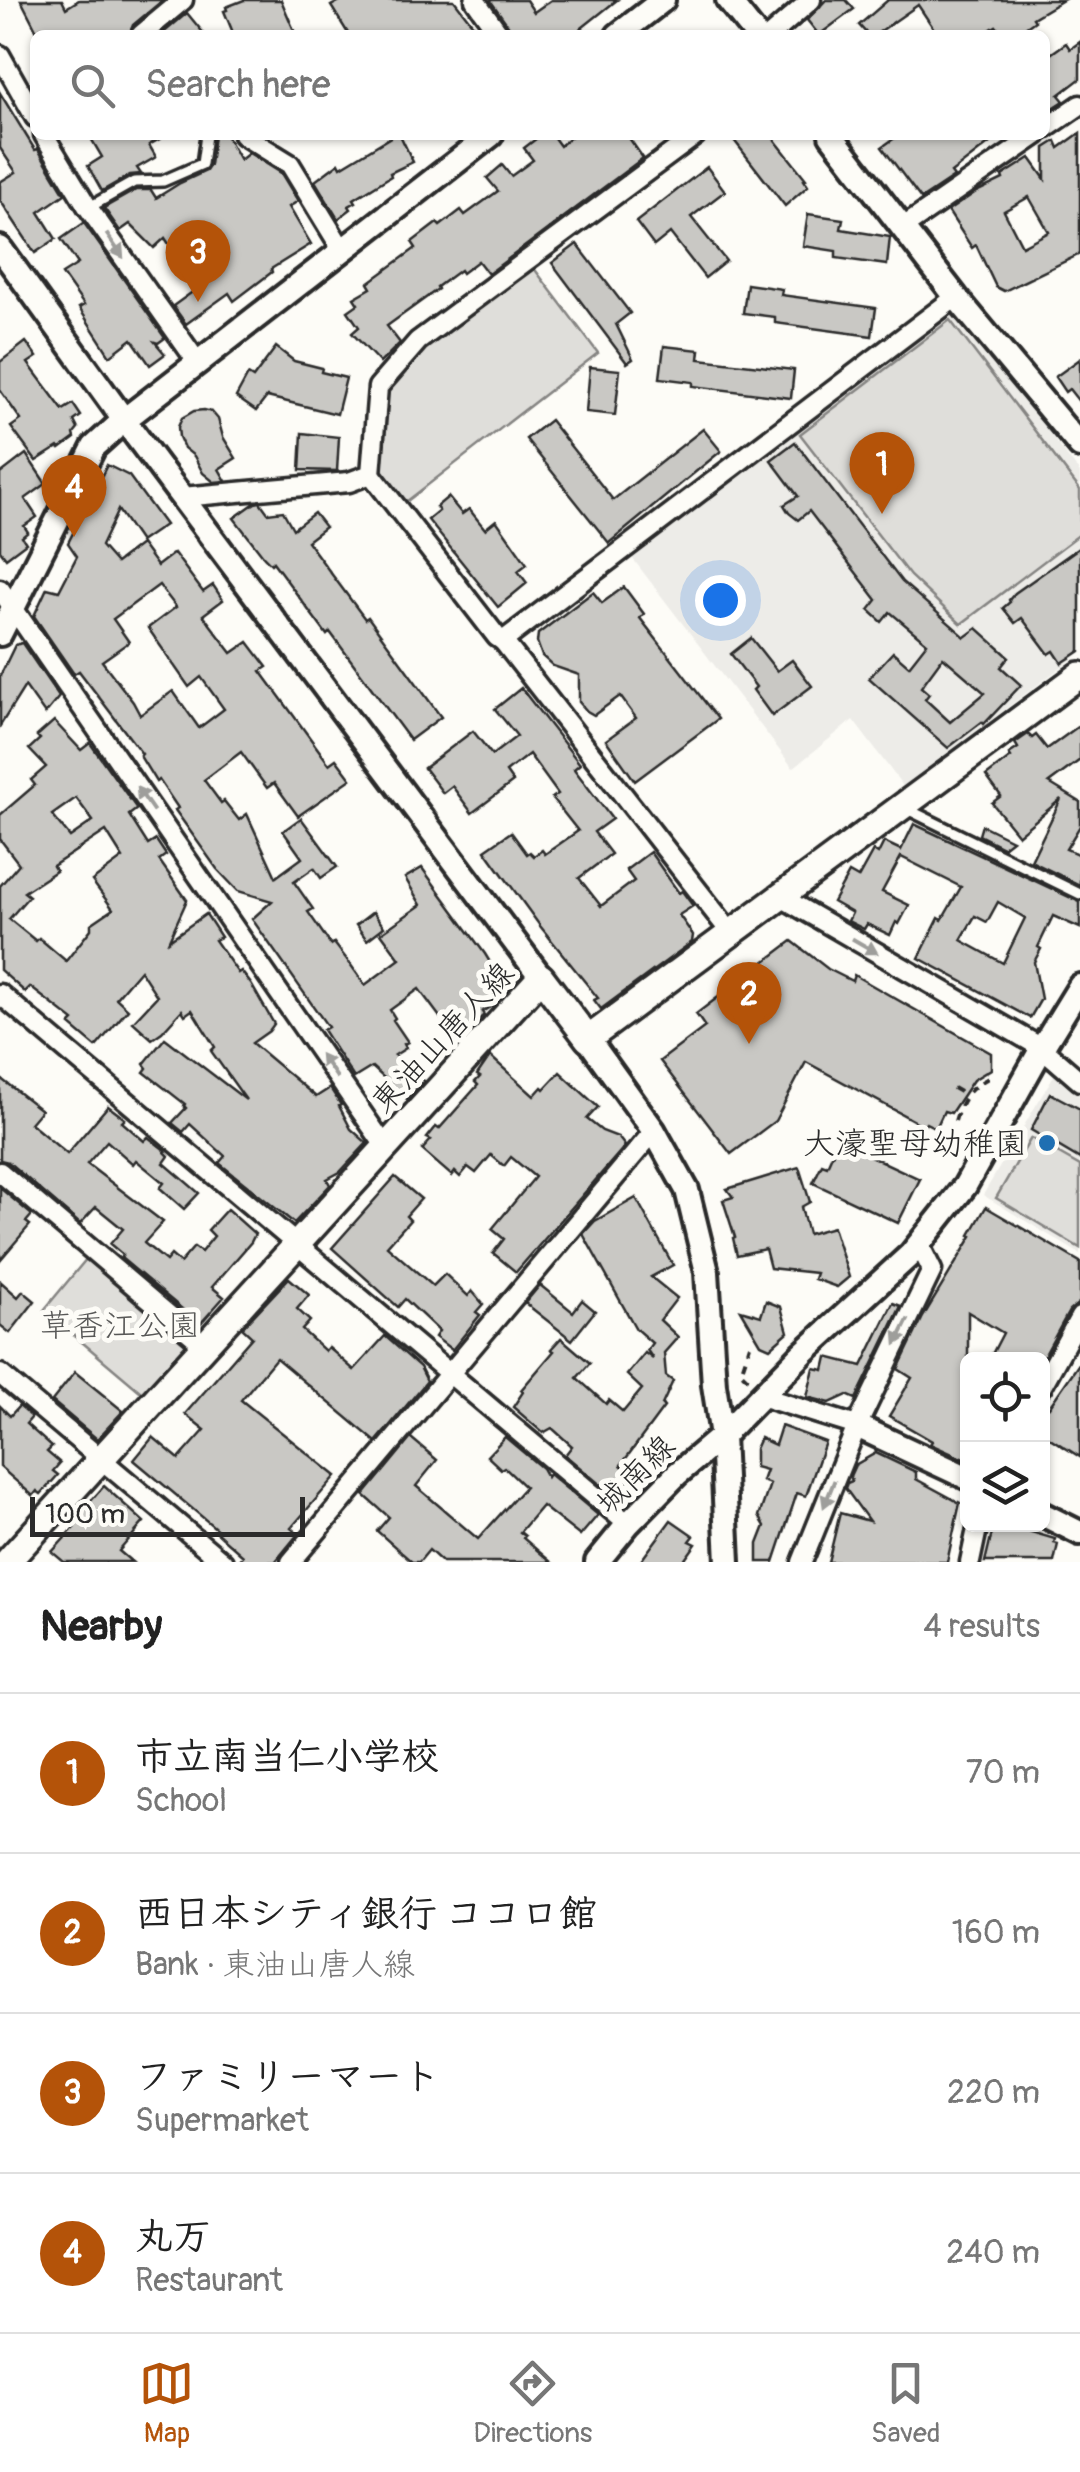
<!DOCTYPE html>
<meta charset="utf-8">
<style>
:root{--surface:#fff;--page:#f2f2f2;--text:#222;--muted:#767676;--line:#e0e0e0;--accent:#b45309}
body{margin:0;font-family:Pangolin,"Klee One",sans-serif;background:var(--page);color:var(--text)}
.controls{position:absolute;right:30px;bottom:30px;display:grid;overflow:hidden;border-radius:15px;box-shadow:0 2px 8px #0004}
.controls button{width:90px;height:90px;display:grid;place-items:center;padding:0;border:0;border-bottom:2px solid var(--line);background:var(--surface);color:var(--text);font:50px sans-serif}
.scale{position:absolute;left:30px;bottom:25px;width:275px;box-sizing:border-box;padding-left:10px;border:5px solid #2b2b2b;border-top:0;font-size:28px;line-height:35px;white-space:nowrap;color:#2b2b2b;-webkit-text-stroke:8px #fdfcf7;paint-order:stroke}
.you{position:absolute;left:720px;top:600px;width:35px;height:35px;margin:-25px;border:8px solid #fff;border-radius:50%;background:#1a73e8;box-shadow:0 0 0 15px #1a73e833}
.badge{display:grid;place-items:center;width:65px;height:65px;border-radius:50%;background:var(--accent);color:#fff;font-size:32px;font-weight:700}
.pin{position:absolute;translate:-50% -82px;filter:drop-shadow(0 2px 5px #0008)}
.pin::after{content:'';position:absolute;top:52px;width:35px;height:30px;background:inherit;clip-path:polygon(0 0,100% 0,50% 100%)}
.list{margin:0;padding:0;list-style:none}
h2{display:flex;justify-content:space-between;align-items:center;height:130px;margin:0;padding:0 40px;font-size:42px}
h2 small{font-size:32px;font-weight:400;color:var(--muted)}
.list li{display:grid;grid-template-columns:65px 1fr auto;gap:30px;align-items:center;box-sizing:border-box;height:160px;padding:0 40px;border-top:2px solid var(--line)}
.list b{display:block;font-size:38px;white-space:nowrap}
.list p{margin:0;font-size:32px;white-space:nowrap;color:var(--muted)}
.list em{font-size:32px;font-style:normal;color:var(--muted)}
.icon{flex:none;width:55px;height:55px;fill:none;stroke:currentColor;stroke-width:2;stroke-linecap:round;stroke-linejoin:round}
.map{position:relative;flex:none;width:1080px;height:1562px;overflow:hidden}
.search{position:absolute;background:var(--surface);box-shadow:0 2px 8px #0004;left:30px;right:30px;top:30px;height:110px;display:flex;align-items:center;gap:25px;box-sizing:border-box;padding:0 35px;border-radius:15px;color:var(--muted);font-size:38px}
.sheet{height:770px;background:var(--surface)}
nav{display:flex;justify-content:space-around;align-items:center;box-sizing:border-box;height:140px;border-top:2px solid var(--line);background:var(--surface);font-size:28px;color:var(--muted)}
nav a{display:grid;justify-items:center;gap:5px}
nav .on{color:var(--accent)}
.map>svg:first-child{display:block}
</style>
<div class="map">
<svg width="1080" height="1562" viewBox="0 0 1080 1562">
<rect width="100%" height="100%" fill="#fdfcf7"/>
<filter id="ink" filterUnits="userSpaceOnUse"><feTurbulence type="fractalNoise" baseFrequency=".01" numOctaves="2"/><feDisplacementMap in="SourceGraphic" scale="20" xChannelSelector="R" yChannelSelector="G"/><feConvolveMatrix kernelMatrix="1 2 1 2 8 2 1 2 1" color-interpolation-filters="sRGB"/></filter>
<g filter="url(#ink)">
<g fill="#edece8">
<path d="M956,312L1080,473V653L903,786L853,720L793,768L630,555L946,313Z"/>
<path d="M1057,1070L1080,1090V1254L983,1195Z"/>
</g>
<g fill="#dfdeda" stroke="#858482" stroke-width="2.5">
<path d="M530,263L598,353L402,505L377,473L382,390L411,355Z"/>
<path d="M950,320L1080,490V534L961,624L910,576L800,434Z"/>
<path d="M1031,1138L1080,1166V1248L996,1198Z"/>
<path d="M92,1252L196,1339L147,1397L44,1310Z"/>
</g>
<g fill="#c9c8c4" stroke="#2b2b2b" stroke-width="2.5" fill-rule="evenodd">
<path d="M21,0H62L66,8L79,0H163L133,25L129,35H39Z"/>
<path d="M244,0H281L296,35H234L224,11L227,10L226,7Z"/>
<path d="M342,0H454L481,35H349L331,6Z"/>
<path d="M490,0H526L534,12L551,0H617L573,35H512L510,28Z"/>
<path d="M826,0H846L854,9L819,35L807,20Z"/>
<path d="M888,0H1063L1033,18L1035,21L1015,35H1003L996,26L982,35H938L918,5L875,35H868L859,25Z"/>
<path d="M187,13L205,35H161Z"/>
<path d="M1080,42V79L1059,95L1064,101L1050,110L1047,104L1045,105V58L1066,43L1070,49Z"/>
<path d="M0,93L35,150L38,149L65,194L39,212L56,239L35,253L0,200V182L16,172L0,148Z"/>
<path d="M1080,133V254L1004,291L996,287L976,245L972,248L948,211L976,192L1003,179L1002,176L1030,158L1045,179V148L1056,141L1059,148ZM1029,197L1049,232L1022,246L1004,211Z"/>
<path d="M89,135H167L149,145L156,157L137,168L141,174L130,175L102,191L88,166L102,157Z"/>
<path d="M214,135H226L240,160L249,153L281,173L298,201L289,207L311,244L271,269L272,272L234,301L229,293L186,324L173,306L198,288L165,238L154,248L130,224L120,231L104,208L136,190H151L156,198L180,183L206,171L210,165Z"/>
<path d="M394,135H400L413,162L390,173L391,176L354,199L356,202L349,206L351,209L338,219L315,181L339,163L341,167Z"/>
<path d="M541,135H552L560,146L573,135H627L643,158L488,274L478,261L462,273L460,270L437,287L438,289L387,326L400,343L380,363L352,333L359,327L348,311L358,304L354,298L371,288L368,283L416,248L412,242L437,223L440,226L461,210L465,215L498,191L487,178L502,165L511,176L533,160L524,148Z"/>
<path d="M730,135H771L806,179L804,180L808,186L785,206Z"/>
<path d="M899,135H1000L951,173L954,177L921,199L882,147Z"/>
<path d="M707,167L725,191L691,217L726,261L705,278L670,233L654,246L636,222Z"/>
<path d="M808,214L843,219L841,229L890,237L887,265L836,258V251L803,246Z"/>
<path d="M84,223L165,338L158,343L155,342L165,354L150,365L132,339L110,356L79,308L84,305L62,274L78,264L61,239Z"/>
<path d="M577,244L630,313L616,324L633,359L627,363L552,263Z"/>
<path d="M747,284L782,289L781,295L876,308L872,336L775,323V317L743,313Z"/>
<path d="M26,342L37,357L28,363L63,410L73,404L81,416L74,421L78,429L74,434L75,438L60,449L58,447L36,461L11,427L21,420L0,390V362Z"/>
<path d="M664,346L700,350L699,359L794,370L791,398L693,386V382L660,378Z"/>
<path d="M276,347L294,361L322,368L321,372L346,378L337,414L267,397L256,411L236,397L248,375L253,378Z"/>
<path d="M1080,359V403L1069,389L1065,392L1055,377Z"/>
<path d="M590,367L620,370L615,415L586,412Z"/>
<path d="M204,410L212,412L218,419L223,437L236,458L219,469L226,481L214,482L203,473L194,456L184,448L179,437L178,427L182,418L194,411Z"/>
<path d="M550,420L613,500L703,429L721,451L609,543L526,439Z"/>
<path d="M302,433L339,437L337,471L300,470Z"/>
<path d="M795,442L902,582L965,637L977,628L1009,657L1001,667L1021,685L984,724L982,722L948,748L869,678L893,652L909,666L927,643L890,612L882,622L869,610L877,600L809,511L798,520L789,513L784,505L798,496L771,460ZM943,657L985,693L950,722L925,699L929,694L921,687Z"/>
<path d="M26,454L46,484L25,499L37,517L24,526L28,532L22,537L26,543L6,558L0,550V474Z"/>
<path d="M107,465L129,476L165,525L140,542L118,510L101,546L116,563L141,544L157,566L174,553L203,592L213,585L223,600L203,615L232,653L248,642L267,667L261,671L329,764L336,759L351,779L298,816L274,783L267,788L241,752L204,780L221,803L224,801L239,820L247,814L276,877L302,858L283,831L301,818L337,867L321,878L314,868L294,882L313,909L308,912L331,945L334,943L348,961L365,985L400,959L381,933L421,905L405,878L422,868L485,954L507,990L495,1000V1004L482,1012L484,1015L457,1040L419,989L390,1010L395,1018L393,1020L408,1042L404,1044L406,1048L395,1055L408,1065L406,1068L424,1081L407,1099L372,1067L354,1078L323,1030L328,1027L252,919L272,901L238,891L217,869L175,810L178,808L159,780L156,782L140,756L142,754L79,671L74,674L34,616L47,588L59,591L77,556L68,543ZM159,585L176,607L148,628L189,687L201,677L224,709L199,728L173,691L140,715L133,702L102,661L129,642L113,619Z"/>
<path d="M448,497L462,514L469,509L485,529L496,520L527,564L518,571L527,583L498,607L428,520L439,511L436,507Z"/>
<path d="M260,502L268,513L283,511L293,529L314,513L325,527L307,541L365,619L368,617L441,717L410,740L330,632L327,635L273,562L271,564L264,557L234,518L255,503Z"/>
<path d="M1080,547V651L1062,663L1054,651L1049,654L1022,618L1015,623L1003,608L1010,602L1009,600L1015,593Z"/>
<path d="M624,587L644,614L640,618L718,719L635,781L606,740L636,718L620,696L594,715L587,711L579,702V675L553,666L542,656L537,642L538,634L593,592L602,603Z"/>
<path d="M751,638L777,671L792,660L812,686L772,716L753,690L756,687L731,654Z"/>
<path d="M22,643L59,697L45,714L25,686L0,726V676L15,645Z"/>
<path d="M521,688L580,764L574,769L612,819L594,832L611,854L579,878L601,906L634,881L626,870L650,852L679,893L682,891L693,906L679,915L693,935L692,942L601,1009L594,1000L598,998L540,926L485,850L511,832L527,854L530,852L534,856L542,850L545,854L578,831L552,798L558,794L529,754L506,772L513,782L472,813L452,786L443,793L424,768L473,731L492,755L517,736L495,709Z"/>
<path d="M54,721L81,750L90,743L137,809L129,815L148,845L156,840L166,855L159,860L187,900L169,940L206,914L221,937L215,940L238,973L241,971L251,984L274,1024L269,1031L252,1043L316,1097L330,1088L341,1105L339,1106L351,1129L367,1143L340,1172L327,1179L330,1185L294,1223L219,1163L225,1156L190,1124L183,1132L172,1123L186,1108L184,1106L185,1104L144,1072L147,1068L144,1064L165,1038L246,1100L211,1051L215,1047L192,1010L185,1015L182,1010L162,1032L152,1039L133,1022L157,996L140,970L116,998L128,1009L96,1047L70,1025L74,1021L30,987L25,992L0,970V886L19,864L0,839V815L35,785L31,780L46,767L29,749L40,739L37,736ZM76,798L93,821L70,837L52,815ZM106,831L123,858L92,881L113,909L91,924V929L66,961L39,938L36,941L9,919L29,896L24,892L56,871L53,866Z"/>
<path d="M1080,725V760L1049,783L1080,802V826L1066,849L1080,855V885L1031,861L1061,799L1018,835L992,803L1001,796L986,776L1011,757L1009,754L1018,748L1015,743L1028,734L1032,738L1036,735L1047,749Z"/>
<path d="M914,824L1080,902V928L1053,916L1038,947L1041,949L1034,962L1041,999L1030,1018L919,958L939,918L942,920L961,887L901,857L882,892L909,905L899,924L896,922L890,935L867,924L864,929L848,921L852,913L833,902L849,873L858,878L873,851L878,854L884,842L901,850ZM998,902L1025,918L1003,963L961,940L975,916L987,922Z"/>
<path d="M982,825L1012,840L1003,847L979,835Z"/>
<path d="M373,912L384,927L367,940L356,925Z"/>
<path d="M792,941L828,969L852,981L854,975L991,1053V1069L973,1080L951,1113L944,1111L936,1128L926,1123L924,1126L806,1062L775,1121L731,1154L660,1061L705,1027L696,1014Z"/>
<path d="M490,1056L534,1096L542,1087L544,1089L560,1072L598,1107L587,1119L602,1131L618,1137L625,1146L516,1272L493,1253L504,1239L492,1229L535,1177L511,1157L504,1166L491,1155L476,1173L468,1167L460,1177L455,1172L452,1176L422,1150L431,1140L427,1138L436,1127L439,1129L478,1085L475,1082L480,1077L477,1075Z"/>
<path d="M0,1078L41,1110L30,1123L67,1154L108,1106L125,1119L122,1122L144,1141L148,1137L166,1151L165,1152L169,1156L164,1163L199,1193L184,1209L160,1188L164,1183L136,1160L133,1164L107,1141L87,1164L163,1222L144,1243L166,1261L171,1255L180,1263L194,1247L201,1252L214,1236L208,1230L227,1209L255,1234L251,1242L212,1287L224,1297L200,1324L121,1258L123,1255L110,1244L123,1229L96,1207L80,1224L8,1162L0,1160Z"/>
<path d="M1050,1093L1080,1109V1159L1031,1130Z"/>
<path d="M838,1141L920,1179L898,1223L813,1183L822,1164L827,1166Z"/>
<path d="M799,1167L810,1202L801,1207L808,1234L833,1227L849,1277L837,1287L814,1279L816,1273L770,1268L765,1249L737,1255L733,1238L735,1237L723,1200L733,1197L727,1189Z"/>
<path d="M395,1177L421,1199L406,1216L410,1220L387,1246L433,1286L445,1274L468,1296L472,1291L483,1304L476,1312L480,1315L452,1350L435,1337L439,1331L405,1299L398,1307L332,1248Z"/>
<path d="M0,1188L32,1215L26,1222L30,1225L0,1260Z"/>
<path d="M636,1198L673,1265L651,1277L677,1298L660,1320L678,1337L664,1353L666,1376L673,1381L662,1405L664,1407L621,1465L633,1475L615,1497L565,1455L572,1446L552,1428L543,1433L513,1407L523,1392L521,1390L554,1351L551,1349L561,1338L590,1363L577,1378L606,1404L609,1400L623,1412L642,1389L627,1375L645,1353L653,1359L647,1350L652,1343L636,1329L583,1234L595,1221Z"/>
<path d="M986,1207L1080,1262V1302L1069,1311L1042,1360H989L1003,1333L968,1312V1461L930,1444L932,1441L889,1416L912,1378L898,1369L923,1317L972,1236L970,1235Z"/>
<path d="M289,1278L309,1295L297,1309L310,1321L302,1330L325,1351L328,1347L354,1370L385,1336L420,1367L427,1381L376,1442L276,1358L241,1400L336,1476L291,1528L298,1534L275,1562H238L243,1556L217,1533L219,1531L134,1460L153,1437L179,1459L205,1430L185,1414L252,1337L242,1328Z"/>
<path d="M0,1281L18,1297L23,1291L35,1301L10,1333L0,1325Z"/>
<path d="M540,1285L573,1312L582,1300L595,1311L572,1340L525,1303Z"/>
<path d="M766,1301L781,1307L788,1332L770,1348L761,1344L741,1310L761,1316Z"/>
<path d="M893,1303L901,1306L856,1399L847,1395L830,1403L807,1397L814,1368L824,1370L827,1357L862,1366Z"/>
<path d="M1080,1362V1457L1042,1433V1403L1049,1407Z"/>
<path d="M75,1372L123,1411L97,1439L52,1401Z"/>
<path d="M0,1406L10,1416L19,1406L32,1417L26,1424L52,1447L47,1452L60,1463L53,1471L58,1475L41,1494L37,1491L33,1496L0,1467Z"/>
<path d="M781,1426L825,1442L806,1496L797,1493L774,1562H758V1544L765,1526L759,1516L770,1484L762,1481L766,1470L755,1467V1449L760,1438L775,1445Z"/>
<path d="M505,1437L542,1468L547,1477L549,1474L598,1515L580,1536L542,1506L520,1532L525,1536L523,1538L551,1562H442L429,1550L419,1562H412L377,1531L389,1517L364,1495L411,1438L437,1460L416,1486L478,1539L525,1487L504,1467L501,1469L487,1456Z"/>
<path d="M876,1453L916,1472V1479L960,1503L947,1562H828L840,1513L869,1521L845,1488L847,1483L852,1481L850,1476L855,1465Z"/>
<path d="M104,1486L144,1522L119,1551L132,1562H64L52,1552L74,1528L70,1525Z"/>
<path d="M671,1520L694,1536L690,1541L696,1544L683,1562H640Z"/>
<path d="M994,1524H1004L1055,1539L1054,1543L1058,1544L1054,1562H985Z"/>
</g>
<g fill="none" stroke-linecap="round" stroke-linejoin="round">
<g stroke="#2b2b2b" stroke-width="16">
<g id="service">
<path d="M88,208L134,182L163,181L202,164L206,135"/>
<path d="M905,808L1080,894"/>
</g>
</g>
<g stroke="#2b2b2b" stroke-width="25">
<g id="minor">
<path d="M475,0L500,35"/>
<path d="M141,35L183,0"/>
<path d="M771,35L811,0"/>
<path d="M0,55L35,117"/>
<path d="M1045,129L1080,105"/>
<path d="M44,135L87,206L198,363"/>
<path d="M243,135L290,164L343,251"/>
<path d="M902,228L1037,135"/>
<path d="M371,474L497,637L503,641"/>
<path d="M182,497L349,482L371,474L378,387L418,341L696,135"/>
<path d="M0,589L385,1146"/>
<path d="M781,897L1042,1048L1080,1081"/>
<path d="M731,933L503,641L956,297"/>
<path d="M0,994L628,1524"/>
<path d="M0,1172L204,1345"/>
<path d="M0,1374L223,1562"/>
<path d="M1042,1386L1080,1317"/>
<path d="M760,1396L857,1426"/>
<path d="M291,1562L654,1131"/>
<path d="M802,1562L857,1426L932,1270L919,1244"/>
<path d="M970,1562L978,1524"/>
</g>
</g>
<g stroke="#2b2b2b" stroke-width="30">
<g id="tertiary">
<path d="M728,0L756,35"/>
<path d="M618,35L663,0"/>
<path d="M831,135L956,297L1080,446"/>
<path d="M0,248L124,420L541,977"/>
<path d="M0,634L94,447L124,420L491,135"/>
<path d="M588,1039L654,1131L687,1190L707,1272L714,1385L722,1436L728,1562"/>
<path d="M857,1426L968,1478"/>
<path d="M1042,1514L1080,1533"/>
<path d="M597,1562L628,1524L677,1474L722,1436L803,1353L911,1254L965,1186L1042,1048L1080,986"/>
</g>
</g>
<g stroke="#2b2b2b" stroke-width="32">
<path id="secondary" d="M7,1562L541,977L588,1039L1080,675"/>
</g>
<g stroke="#2b2b2b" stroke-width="4" stroke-dasharray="8 8" stroke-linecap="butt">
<path d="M953,1088L965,1095"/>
<path d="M955,1121C962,1097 970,1087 992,1076"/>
<path d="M748,1379L741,1372L750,1345"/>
</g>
<use href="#service" stroke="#fdfcf7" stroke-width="9"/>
<use href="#minor" stroke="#fdfcf7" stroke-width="18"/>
<use href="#tertiary" stroke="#fdfcf7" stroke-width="22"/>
<use href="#secondary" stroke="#fdfcf7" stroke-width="25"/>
</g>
<defs><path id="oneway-solid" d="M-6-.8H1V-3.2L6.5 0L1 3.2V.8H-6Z" transform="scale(2.5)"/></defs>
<g fill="#9e9e9b">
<use href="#oneway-solid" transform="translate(115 246) rotate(55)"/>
<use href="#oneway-solid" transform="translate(145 799) rotate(-125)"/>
<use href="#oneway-solid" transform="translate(865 946) rotate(30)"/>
<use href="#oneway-solid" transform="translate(329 1066) rotate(-125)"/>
<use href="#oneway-solid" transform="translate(902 1332) rotate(116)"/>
<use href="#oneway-solid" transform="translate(829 1494) rotate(112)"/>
</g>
</g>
<circle fill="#1f6fb2" stroke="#fdfcf7" stroke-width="4" cx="1047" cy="1143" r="10"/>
<g text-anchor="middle" stroke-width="10" stroke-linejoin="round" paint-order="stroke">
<g font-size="32" fill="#2b2b2b" stroke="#fdfcf7">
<text transform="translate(442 1037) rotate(-47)" y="11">東油山唐人線</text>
<text transform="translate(635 1474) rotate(-45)" y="11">城南線</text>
</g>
<g font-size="32" fill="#2b2b2b" stroke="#fdfcf7" text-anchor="end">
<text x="1027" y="1154">大濠聖母幼稚園</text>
</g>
<g font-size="32" fill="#585857" stroke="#fdfcf7">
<text x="120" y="1336">草香江公園</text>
</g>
</g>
</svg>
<div class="controls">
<button><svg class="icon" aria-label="locate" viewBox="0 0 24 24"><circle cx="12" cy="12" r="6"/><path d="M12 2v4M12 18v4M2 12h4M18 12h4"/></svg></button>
<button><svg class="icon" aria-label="layers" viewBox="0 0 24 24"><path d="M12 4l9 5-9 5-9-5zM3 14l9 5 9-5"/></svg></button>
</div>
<div class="scale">100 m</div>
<div class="you"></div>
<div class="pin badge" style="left:882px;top:514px">1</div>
<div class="pin badge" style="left:749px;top:1044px">2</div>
<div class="pin badge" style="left:198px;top:302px">3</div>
<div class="pin badge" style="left:74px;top:537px">4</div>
<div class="search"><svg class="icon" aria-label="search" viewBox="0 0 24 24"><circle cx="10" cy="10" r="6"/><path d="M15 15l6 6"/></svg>Search here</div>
</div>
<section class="sheet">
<h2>Nearby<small>4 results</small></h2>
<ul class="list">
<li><span class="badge">1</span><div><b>市立南当仁小学校</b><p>School</p></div><em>70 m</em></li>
<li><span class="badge">2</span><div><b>西日本シティ銀行 ココロ館</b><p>Bank · 東油山唐人線</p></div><em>160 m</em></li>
<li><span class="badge">3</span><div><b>ファミリーマート</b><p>Supermarket</p></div><em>220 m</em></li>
<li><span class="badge">4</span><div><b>丸万</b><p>Restaurant</p></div><em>240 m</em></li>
</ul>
</section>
<nav>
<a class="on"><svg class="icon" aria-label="map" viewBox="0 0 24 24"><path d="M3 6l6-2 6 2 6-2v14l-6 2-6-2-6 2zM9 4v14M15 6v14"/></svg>Map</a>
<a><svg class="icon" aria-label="directions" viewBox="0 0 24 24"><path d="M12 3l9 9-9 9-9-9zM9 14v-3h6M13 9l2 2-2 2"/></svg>Directions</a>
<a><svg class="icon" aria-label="saved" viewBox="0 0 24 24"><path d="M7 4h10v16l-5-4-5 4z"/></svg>Saved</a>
</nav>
